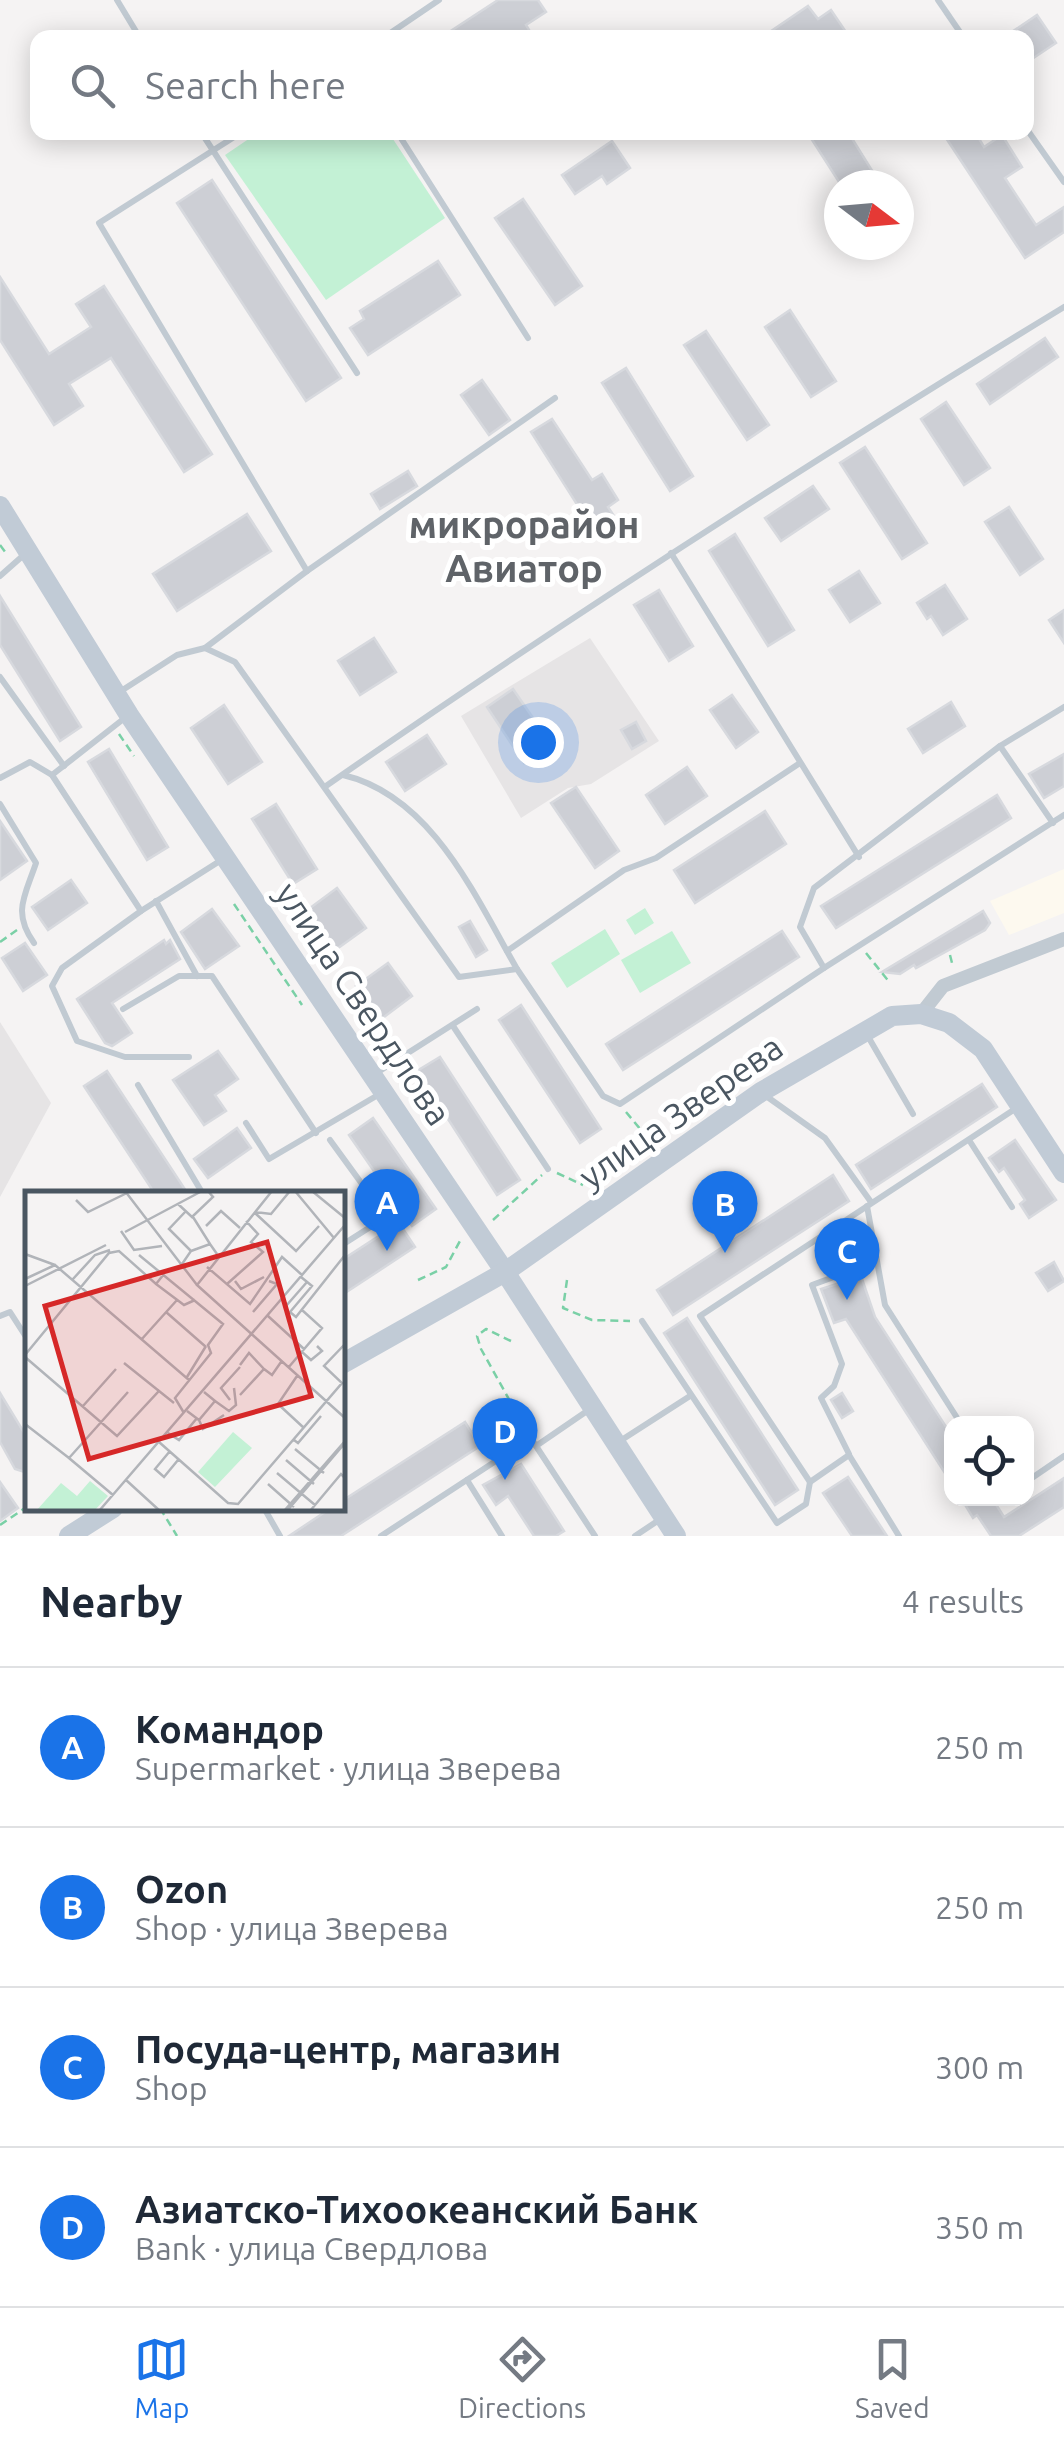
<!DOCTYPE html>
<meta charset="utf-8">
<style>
:root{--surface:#fff;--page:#f2f2f3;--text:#1f2937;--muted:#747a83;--line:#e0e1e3;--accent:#1a73e8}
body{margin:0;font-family:Ubuntu,sans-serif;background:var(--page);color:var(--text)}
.controls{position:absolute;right:30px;bottom:30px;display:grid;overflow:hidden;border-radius:20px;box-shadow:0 5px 25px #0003}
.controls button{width:90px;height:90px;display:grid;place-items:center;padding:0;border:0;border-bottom:2px solid var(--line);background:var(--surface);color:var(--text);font:50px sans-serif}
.compass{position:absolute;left:824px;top:170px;width:90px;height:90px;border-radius:50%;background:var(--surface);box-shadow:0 5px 25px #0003;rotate:106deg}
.you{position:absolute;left:538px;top:742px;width:35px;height:35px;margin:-25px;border:8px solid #fff;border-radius:50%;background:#1a73e8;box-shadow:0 0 0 15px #1a73e833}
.badge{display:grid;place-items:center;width:65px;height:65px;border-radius:50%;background:var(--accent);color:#fff;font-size:32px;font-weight:700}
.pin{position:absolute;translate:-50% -82px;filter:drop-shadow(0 2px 5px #0008)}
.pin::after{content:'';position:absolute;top:52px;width:35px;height:30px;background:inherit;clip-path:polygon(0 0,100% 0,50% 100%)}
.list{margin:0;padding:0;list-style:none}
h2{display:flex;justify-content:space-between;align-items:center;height:130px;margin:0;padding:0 40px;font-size:42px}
h2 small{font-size:32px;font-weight:400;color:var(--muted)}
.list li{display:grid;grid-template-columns:65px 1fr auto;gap:30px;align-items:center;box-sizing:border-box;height:160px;padding:0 40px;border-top:2px solid var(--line)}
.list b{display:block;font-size:38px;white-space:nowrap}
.list p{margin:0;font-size:32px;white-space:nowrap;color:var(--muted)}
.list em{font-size:32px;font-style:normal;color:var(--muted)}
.icon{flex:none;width:55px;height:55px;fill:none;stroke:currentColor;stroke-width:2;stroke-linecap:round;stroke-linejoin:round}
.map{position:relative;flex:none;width:1064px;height:1536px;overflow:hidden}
.search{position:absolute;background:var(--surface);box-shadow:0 5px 25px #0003;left:30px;right:30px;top:30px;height:110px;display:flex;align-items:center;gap:25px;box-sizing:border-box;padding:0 35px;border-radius:20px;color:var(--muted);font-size:38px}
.sheet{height:770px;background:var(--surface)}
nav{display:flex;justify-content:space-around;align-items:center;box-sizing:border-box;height:140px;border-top:2px solid var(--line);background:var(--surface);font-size:28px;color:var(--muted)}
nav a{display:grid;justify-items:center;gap:5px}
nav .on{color:var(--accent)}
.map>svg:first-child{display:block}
</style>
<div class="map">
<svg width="1064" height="1536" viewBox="0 0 1064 1536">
<rect width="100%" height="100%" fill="#f5f3f3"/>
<path fill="#fdf9ef" d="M1064,869V913L1009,935L990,901Z"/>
<g fill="#e6e4e5">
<path d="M590,638L659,741L591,784L568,788L521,818L461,716Z"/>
<path d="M0,1022L51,1103L0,1197Z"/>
</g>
<g fill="#c3f1d5">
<path d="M259,132L389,133L445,218L326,300L225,155Z"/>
<path d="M645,908L654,923L635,935L626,920Z"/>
<path d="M605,929L620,954L567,988L551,963Z"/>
<path d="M672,931L691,963L640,993L621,960Z"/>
</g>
<g fill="#cdcfd5" stroke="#d7d9de" stroke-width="2.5">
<path d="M498,0H538L546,12L526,25L534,38H440Z"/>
<path d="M808,6L818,19L831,10L850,38H761Z"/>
<path d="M1037,15L1056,43L1026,63V38H1003Z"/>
<path d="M807,132H848L881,185H841Z"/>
<path d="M942,132H975L984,147L1002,135L1022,167L1005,178L1036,225L1064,207V232L1025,258Z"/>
<path d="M612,141L630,168L607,184L602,176L575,194L562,175Z"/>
<path d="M212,180L341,378L306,401L177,203Z"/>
<path d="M523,199L582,286L555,305L495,218Z"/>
<path d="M438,261L460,295L368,355L350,328L364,319L360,311Z"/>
<path d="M0,277L49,354L91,327L76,304L104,286L212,454L184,472L111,358L69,384L83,406L54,425L0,340Z"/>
<path d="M790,310L836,381L811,397L765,327Z"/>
<path d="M706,331L769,425L747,440L684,345Z"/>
<path d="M1045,338L1058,357L990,404L977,384Z"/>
<path d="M626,368L693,476L670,491L602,383Z"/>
<path d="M482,380L510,420L489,435L461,395Z"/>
<path d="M946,402L990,468L964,485L921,419Z"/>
<path d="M552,419L592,480L602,474L618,500L608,507L620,525L599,539L592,527L576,538L569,527L585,517L531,432Z"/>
<path d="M865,447L927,543L902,559L840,463Z"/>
<path d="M408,471L417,486L380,509L371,494Z"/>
<path d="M813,486L829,509L781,541L765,518Z"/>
<path d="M1009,507L1043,559L1020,575L985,522Z"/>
<path d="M247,514L271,551L177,611L153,574Z"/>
<path d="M735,534L794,630L768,646L709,551Z"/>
<path d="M859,571L880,603L850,622L829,590Z"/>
<path d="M945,585L967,619L943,635L931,616L927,619L917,603Z"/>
<path d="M659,590L693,646L669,661L634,605Z"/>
<path d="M0,596L81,727L60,741L0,645Z"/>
<path d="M1064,610V643L1049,620Z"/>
<path d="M374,638L396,672L360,695L338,661Z"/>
<path d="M513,689L551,744L524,763L487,707Z"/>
<path d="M732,695L758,732L736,748L710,710Z"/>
<path d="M951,702L965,726L923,753L908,729Z"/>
<path d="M224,705L262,762L228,784L191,728Z"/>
<path d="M636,722L646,741L632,749L621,730Z"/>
<path d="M427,735L446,764L405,791L386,762Z"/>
<path d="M109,749L168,847L147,860L88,762Z"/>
<path d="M1064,754V786L1044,798L1029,774Z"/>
<path d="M687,767L707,796L665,824L646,795Z"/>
<path d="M576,787L619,851L595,868L551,803Z"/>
<path d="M997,795L1011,818L836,928L821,906Z"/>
<path d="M276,804L317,869L293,884L252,819Z"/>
<path d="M765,811L786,844L695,903L674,870Z"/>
<path d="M0,821L27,861L0,880Z"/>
<path d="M71,880L87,903L48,930L32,907Z"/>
<path d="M337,888L366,928L334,951L306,911Z"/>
<path d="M212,909L239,946L205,969L181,932Z"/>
<path d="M983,911L990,923L985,930L916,968L914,965L900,974L882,972Z"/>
<path d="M470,921L487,950L476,957L459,927Z"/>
<path d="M782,931L799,957L623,1070L606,1044Z"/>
<path d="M164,940L166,944L170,940L180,959L112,1003L132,1033L112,1046L105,1043L77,999Z"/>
<path d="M25,943L47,975L23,991L2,958Z"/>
<path d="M388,963L412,996L380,1020L356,986Z"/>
<path d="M521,1005L601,1129L580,1143L499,1020Z"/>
<path d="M218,1051L238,1079L215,1095L226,1111L204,1125L173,1080Z"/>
<path d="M440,1057L520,1180L497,1195L417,1071Z"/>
<path d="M107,1071L188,1194H155L84,1086Z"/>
<path d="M982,1084L997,1107L871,1189L856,1165Z"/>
<path d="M373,1118L436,1209L412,1226L349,1135Z"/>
<path d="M237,1128L251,1148L208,1178L194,1159Z"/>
<path d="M1015,1140L1056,1200L1029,1218L1020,1204L1025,1200L1004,1168L999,1172L989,1158Z"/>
<path d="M833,1175L849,1201L673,1315L657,1290Z"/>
<path d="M399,1223L415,1247L342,1295V1260Z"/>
<path d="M1054,1262L1064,1281L1048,1291L1036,1273Z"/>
<path d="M861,1276L875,1317L952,1436V1484L846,1319L834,1323L821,1289Z"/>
<path d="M687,1318L798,1490L775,1505L664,1333Z"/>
<path d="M0,1393L28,1439V1473L15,1469L0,1442Z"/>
<path d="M842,1393L853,1411L842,1418L831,1400Z"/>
<path d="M465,1422L480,1446L341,1536H289L331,1508H342V1501Z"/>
<path d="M521,1464L564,1531L556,1536H534L508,1496L496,1505L483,1485Z"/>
<path d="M848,1477L887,1536H852L823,1493Z"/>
<path d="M1064,1478V1507L1019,1536H991L977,1515L973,1518L961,1498H992L1004,1517Z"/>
<path d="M0,1482L18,1508L0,1521Z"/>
</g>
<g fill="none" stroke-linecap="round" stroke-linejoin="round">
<g stroke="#7ad0a6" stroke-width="2.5" stroke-dasharray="8 5" stroke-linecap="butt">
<path d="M0,545L6,553"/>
<path d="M119,734L134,756"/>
<path d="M234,904L302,1005"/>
<path d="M0,942L17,930"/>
<path d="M866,953L890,983"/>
<path d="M950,955L953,967"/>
<path d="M626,1112L651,1142"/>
<path d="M557,1173L583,1185"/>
<path d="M493,1220L542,1175"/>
<path d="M418,1280L446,1267L461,1239"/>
<path d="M567,1280L563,1308L592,1320L630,1321"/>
<path d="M511,1341L486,1329L477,1336L481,1349L525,1428"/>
<path d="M160,1508L177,1536"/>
<path d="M0,1525L28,1506"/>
</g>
<g stroke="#c1cad2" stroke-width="6">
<path d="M117,0L140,38"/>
<path d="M938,0L964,38"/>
<path d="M383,38L439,0"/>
<path d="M1026,128L1064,182"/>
<path d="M201,132L357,373"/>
<path d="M397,132L528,338"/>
<path d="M671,553L859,857"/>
<path d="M307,571L555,398"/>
<path d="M0,576L26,553"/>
<path d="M205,648L307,571L99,223L242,132"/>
<path d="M0,677L64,766"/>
<path d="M121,691L177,655L205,648L235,662L459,977L517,969L603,1096L620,1104L824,968L1064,815"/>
<path d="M126,717L52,775L141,911L223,859"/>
<path d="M343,775C432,796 475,896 517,969"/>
<path d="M0,778L30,762L52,775"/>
<path d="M326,786C567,618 813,460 1064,307"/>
<path d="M0,804L36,863C25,896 12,912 34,943"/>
<path d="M1053,823L1000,746L1064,707"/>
<path d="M156,901L197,976"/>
<path d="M141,911L62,968L52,986L77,1041L125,1057H189"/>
<path d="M507,951L624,870L656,858L800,763"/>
<path d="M824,968L800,927L814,888L1000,746"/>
<path d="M123,1009L179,976H212L316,1133"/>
<path d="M453,1026L548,1169"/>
<path d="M866,1033L913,1114"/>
<path d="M378,1072L477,1009"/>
<path d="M138,1085L203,1194"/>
<path d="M766,1096L825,1138L871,1202"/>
<path d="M246,1123L269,1159L378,1095"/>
<path d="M330,1140L386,1217L342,1245"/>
<path d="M969,1140L1012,1207"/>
<path d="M867,1206L885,1305L961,1424"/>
<path d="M0,1316L10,1312L28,1340"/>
<path d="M642,1321L777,1523L806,1504L810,1482"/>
<path d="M620,1441L690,1396"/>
<path d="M536,1446L595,1536"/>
<path d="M849,1454L821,1398L834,1386L842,1364L812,1285L877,1261"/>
<path d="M467,1480L502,1536"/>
<path d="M1026,1482L1064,1456"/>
<path d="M264,1508L280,1536"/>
<path d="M381,1536L531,1438L536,1446L590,1409"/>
<path d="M635,1536L659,1520"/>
<path d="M899,1536L849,1455L810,1482L700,1316L1015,1109"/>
</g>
<path stroke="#c1cad2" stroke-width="14" d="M921,1014L943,986L1064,939"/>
<g stroke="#c1cbd6" stroke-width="20">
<path d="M0,506L129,715L505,1272L676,1536"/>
<path d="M342,1364L505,1272L761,1092L892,1016L921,1014L949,1023L983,1049L1064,1173"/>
<path d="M69,1536L113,1508"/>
</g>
</g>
<g text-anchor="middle" stroke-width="10" stroke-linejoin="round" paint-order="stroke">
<g font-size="35" fill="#4a5661" stroke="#fff">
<text transform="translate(363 1004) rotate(56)" y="12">улица Свердлова</text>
<text transform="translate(681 1112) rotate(-35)" y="12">улица Зверева</text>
</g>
<g font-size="38" font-weight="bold" fill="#5f6368" stroke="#fff">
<text x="524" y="538">микрорайон<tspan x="524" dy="44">Авиатор</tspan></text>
</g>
</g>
<g transform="translate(25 1191)">
<rect width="320" height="320" fill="#f5f3f3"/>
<path d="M208,241L227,257L190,296L173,281ZM65,290L83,305L69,320H11L36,292L52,305Z" fill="#c3f1d5"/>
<path fill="none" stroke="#b1b4b9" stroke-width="2.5" d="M100,0L172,94M247,0L172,94L320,227M270,0L309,47M287,0L320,27M51,9L63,21L104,1M153,13L167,26L188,6L183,0M230,21L246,23L265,0M230,22L271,60L294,35M168,26L185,53M181,35L196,20L215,37M96,40L109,59L137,55M100,41L177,0M166,60L185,53L192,63M0,63L30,74M114,64L198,133L183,154L186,162L150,207L159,222M155,76L166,60L144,38L161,20M182,76L225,113L257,66L277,84M276,86L287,95L265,121L271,126L320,64M0,88L30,74L164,189M48,88L70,64L85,59M210,90L216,98L239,86M131,93L159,114L170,109M202,93L238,61L226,51L233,43L221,30M0,95L81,54M261,115L282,91M141,121L181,156M228,121L252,93L244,90M243,125L279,158M116,149L152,109M277,161L286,169L297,160L292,155M0,164L84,62L94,60L131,93L139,83M0,166L92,245L134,200L149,212M99,172L134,200M215,174L224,162L239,178M263,177L297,137L277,119M272,185L253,213L279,237M162,186L181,155M215,204L239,178L247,184L256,171M205,209L196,197L215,176M190,210L204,220L211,214L209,197M58,215L91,178M162,220L174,229L190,210L179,201M174,229L178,238L199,224M0,233L44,267M143,242L154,249L172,227M269,249L273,252L296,225M134,251L203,312L213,313L317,192L299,175L320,153M270,258L299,282M145,260L130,278L139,286L153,269M261,269L289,293M252,282L290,314M101,289L135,320M243,293L269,316M88,304L44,267L103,201M74,320L320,34M259,320L320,250M262,320L320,252M285,320L316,283L320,287"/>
<path fill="#d62828" fill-opacity="0.15" stroke="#d62828" stroke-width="5" d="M242,51L286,205L64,268L20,115Z"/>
<rect width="320" height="320" fill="none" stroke="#4a5661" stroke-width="5"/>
</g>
</svg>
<div class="controls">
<button><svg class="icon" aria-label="locate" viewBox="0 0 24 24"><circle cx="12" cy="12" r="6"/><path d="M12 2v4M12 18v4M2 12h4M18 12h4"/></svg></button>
</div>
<svg class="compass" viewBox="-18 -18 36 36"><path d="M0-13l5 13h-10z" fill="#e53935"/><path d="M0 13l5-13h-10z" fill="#747a83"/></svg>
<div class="you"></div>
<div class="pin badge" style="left:387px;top:1251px">A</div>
<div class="pin badge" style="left:725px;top:1253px">B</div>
<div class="pin badge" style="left:847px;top:1300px">C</div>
<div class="pin badge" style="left:505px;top:1480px">D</div>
<div class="search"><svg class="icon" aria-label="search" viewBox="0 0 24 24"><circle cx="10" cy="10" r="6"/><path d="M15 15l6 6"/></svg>Search here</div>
</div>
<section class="sheet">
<h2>Nearby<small>4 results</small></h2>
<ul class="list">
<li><span class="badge">A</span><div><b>Командор</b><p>Supermarket · улица Зверева</p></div><em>250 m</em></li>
<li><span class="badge">B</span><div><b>Ozon</b><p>Shop · улица Зверева</p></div><em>250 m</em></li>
<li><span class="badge">C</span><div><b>Посуда-центр, магазин</b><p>Shop</p></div><em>300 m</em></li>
<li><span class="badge">D</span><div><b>Азиатско-Тихоокеанский Банк</b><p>Bank · улица Свердлова</p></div><em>350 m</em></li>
</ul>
</section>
<nav>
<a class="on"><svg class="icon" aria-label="map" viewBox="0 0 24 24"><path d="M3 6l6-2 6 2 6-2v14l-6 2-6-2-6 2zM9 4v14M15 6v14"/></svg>Map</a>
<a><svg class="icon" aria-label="directions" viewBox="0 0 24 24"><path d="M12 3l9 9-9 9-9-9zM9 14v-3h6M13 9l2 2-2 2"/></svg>Directions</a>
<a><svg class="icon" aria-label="saved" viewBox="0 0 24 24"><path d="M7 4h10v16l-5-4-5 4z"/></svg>Saved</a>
</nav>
